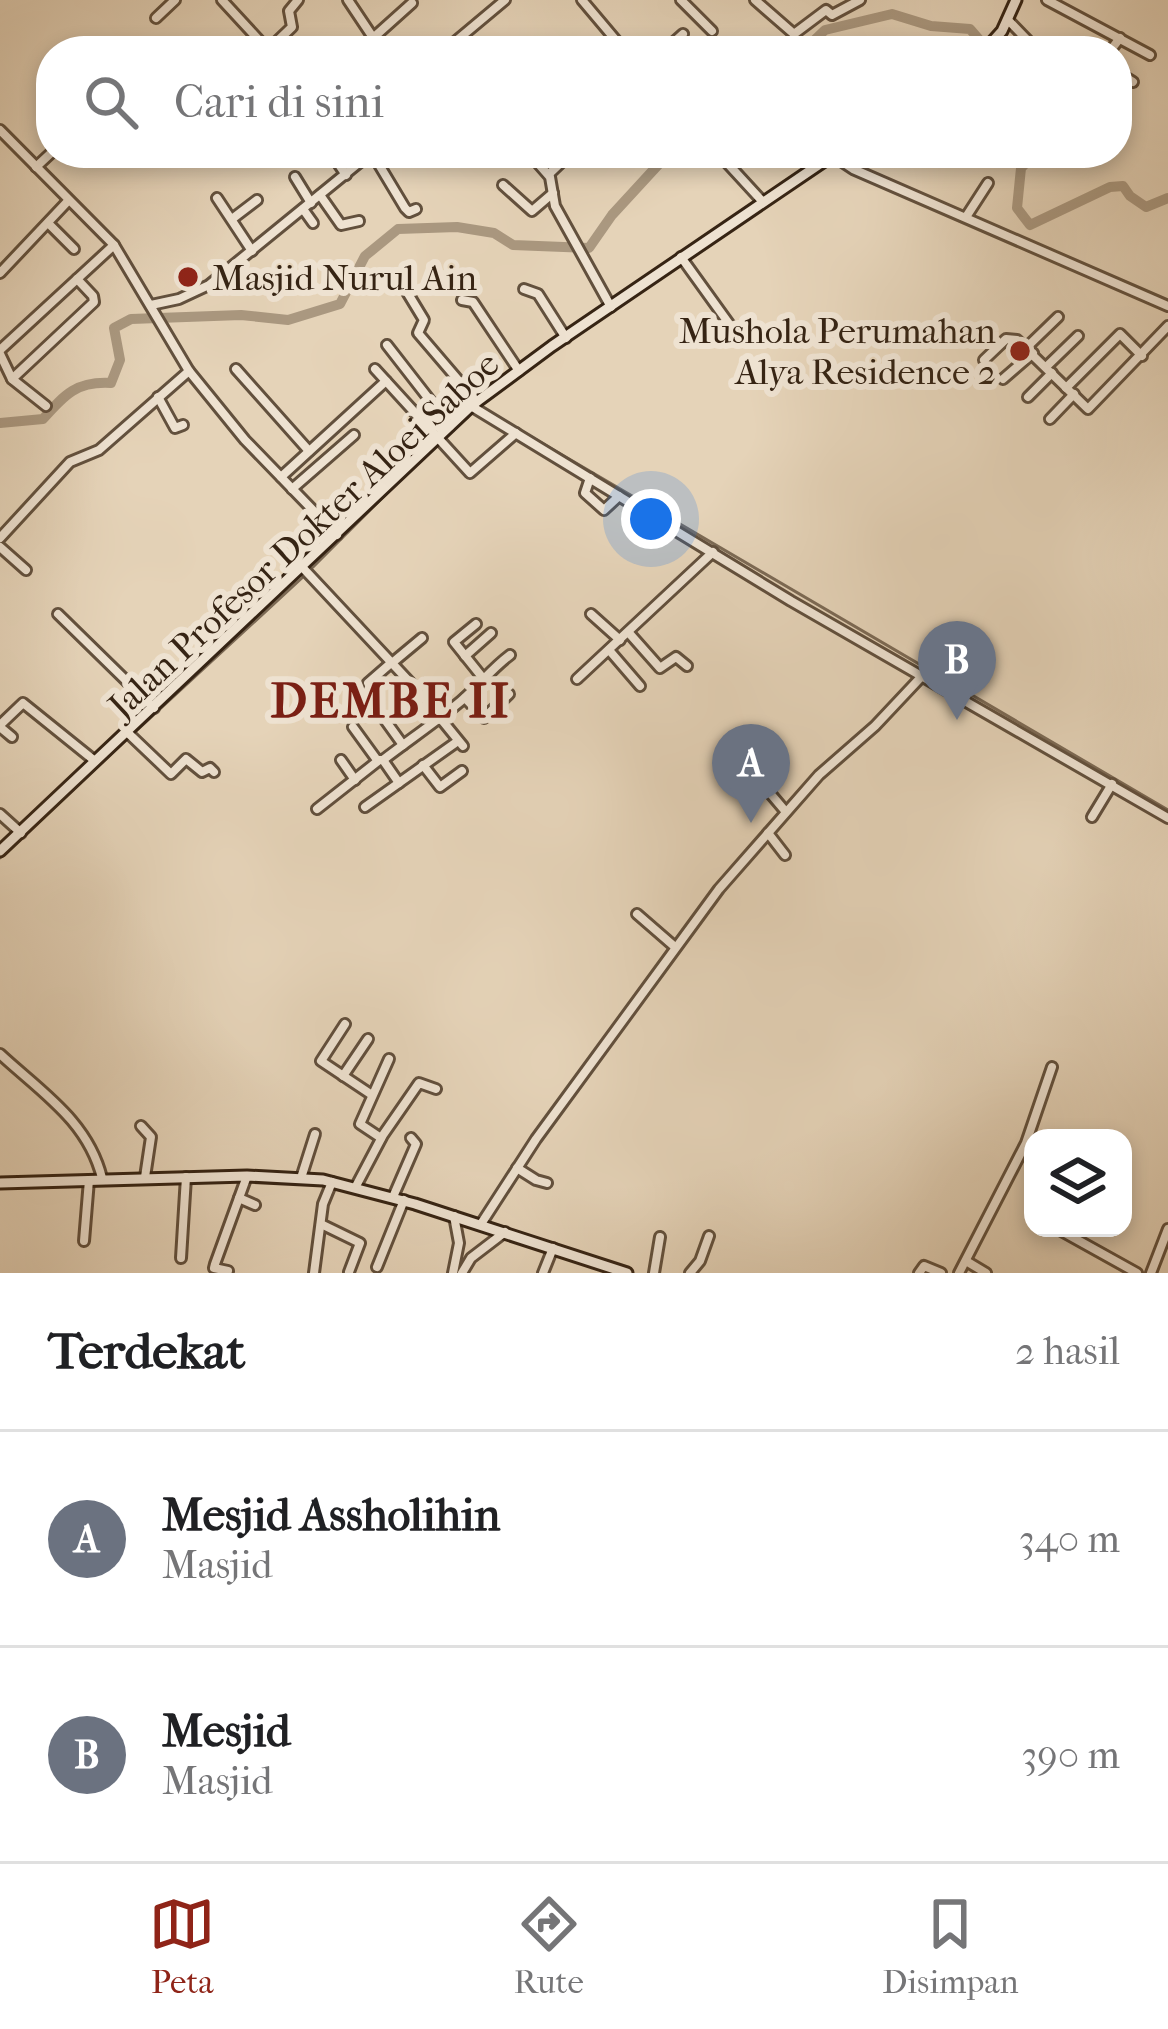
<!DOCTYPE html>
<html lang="id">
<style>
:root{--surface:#fff;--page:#f2f2f2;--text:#202124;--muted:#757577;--line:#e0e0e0;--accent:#8f2418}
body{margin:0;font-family:"IM FELL French Canon",serif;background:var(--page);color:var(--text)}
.controls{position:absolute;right:36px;bottom:36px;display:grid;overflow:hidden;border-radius:24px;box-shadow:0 6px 18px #0003}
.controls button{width:108px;height:108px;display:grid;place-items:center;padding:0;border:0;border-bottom:3px solid var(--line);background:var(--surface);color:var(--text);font:60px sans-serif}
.you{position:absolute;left:651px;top:519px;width:42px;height:42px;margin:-30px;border:9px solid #fff;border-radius:50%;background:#1a73e8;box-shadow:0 0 0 18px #1a73e833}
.badge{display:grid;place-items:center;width:78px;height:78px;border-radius:50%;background:var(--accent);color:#fff;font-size:39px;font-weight:700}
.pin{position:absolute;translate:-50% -99px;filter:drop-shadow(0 3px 6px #0008)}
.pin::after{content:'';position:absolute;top:63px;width:42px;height:36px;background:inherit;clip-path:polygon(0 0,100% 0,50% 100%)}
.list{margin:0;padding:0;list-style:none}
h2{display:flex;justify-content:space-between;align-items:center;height:156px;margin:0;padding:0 48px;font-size:51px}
h2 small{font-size:39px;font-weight:400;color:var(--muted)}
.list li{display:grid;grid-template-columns:78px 1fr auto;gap:36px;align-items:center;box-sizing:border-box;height:216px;padding:0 48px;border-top:3px solid var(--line)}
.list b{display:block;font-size:45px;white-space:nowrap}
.list p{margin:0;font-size:39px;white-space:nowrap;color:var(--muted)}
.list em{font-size:39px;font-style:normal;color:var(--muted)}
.icon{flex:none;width:66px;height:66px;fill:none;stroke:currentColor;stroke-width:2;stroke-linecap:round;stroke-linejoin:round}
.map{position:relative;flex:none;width:1168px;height:1273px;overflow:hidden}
.search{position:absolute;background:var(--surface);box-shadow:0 6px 18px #0003;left:36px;right:36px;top:36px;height:132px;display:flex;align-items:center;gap:30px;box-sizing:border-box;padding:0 42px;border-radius:48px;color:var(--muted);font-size:45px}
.sheet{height:588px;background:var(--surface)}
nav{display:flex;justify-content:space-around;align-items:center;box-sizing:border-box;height:168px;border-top:3px solid var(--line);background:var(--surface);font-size:33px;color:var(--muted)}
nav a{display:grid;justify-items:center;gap:6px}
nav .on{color:var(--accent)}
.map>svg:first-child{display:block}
</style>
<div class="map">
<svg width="1168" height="1273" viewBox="0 0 1168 1273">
<rect width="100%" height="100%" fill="#e5d3b8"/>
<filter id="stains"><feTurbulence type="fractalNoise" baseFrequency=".00167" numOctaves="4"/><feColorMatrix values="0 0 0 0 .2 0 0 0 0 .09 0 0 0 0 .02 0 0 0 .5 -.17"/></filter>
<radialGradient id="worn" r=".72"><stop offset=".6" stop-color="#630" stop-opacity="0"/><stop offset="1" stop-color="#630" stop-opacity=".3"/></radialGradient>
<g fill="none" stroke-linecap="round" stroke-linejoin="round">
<g stroke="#7c6a55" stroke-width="3">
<path d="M482,408L1168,810"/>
<path d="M455,427L468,417"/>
<path d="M313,567L407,473"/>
<path d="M135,732L304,576"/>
<path d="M0,858L129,737"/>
</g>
<g stroke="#aa9880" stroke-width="10">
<path d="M803,51L825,30L892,14L931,26L970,29L989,51"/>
<path d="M1036,153L1021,168L1017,208L1030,225L1110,187L1123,186L1130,196L1146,207L1168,198"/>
<path d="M0,423L43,419C65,394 77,381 111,383L120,360L114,328L131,319L241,315L288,320L340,304L365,256L398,229L457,227L494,233L513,245L589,248L612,215L669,153"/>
</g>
<g stroke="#62503d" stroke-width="14">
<g id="street">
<path d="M222,0L268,50"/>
<path d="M348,0L382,51"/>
<path d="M582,0L625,51"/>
<path d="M681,0L712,31"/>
<path d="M755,0L794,34L826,10L832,15L860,0"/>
<path d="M1047,0L1150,55"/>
<path d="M156,18L175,0"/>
<path d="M1008,20L1038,51"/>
<path d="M373,38L412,3"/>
<path d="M268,50L292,27L289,11L298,0"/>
<path d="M444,51L505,0"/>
<path d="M664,51L683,34"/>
<path d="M1110,51L1120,38"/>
<path d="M1117,72L1133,82"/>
<path d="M0,130L114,245L189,371L245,440L337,535"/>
<path d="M331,153L346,175"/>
<path d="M372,153L405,208L409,212L416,209"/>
<path d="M529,153L550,177L555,206L611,307"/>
<path d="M718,153L763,202"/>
<path d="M832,155L853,169L1168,306"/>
<path d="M36,167L51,153"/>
<path d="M549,174L571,153"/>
<path d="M295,177L311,203"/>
<path d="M503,185L532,211L553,193"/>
<path d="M320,195L341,225L359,221"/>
<path d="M217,198L252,251"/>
<path d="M303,209L313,223"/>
<path d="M966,217L988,183"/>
<path d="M232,219L257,200"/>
<path d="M48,223L74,249"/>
<path d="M681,257L735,332"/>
<path d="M0,273L68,201"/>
<path d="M524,289L538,294L566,338"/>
<path d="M407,292L424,320L418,333L477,402"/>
<path d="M462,300L473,302L519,371"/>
<path d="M151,305L179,299L209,285L371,153"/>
<path d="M387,345L450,426"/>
<path d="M1027,347L1058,317"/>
<path d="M0,350L114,245"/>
<path d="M0,354L12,379L46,406"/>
<path d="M984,360L1006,339L1017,340L1088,409L1168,326"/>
<path d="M1046,367L1078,336"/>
<path d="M236,369L309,451"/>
<path d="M375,369L470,473L516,433"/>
<path d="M12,379L94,302L93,296L77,279"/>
<path d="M1003,379L1033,353"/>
<path d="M1066,388L1120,334L1142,356"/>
<path d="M158,397L175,428L183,425"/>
<path d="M1028,397L1052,373"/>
<path d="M471,406L791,601L1168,818"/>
<path d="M1050,419L1074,394"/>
<path d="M281,477L386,381"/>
<path d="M590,478L585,493L604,510L619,496"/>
<path d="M292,489L354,435"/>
<path d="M0,538L70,462L99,450L189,371"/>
<path d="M0,547L26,570"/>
<path d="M303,568L419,692L463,746"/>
<path d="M58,614L154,708"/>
<path d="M591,614L620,640"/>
<path d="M476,624L454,642L482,677"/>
<path d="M629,633L660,668L676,657L687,666"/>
<path d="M609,650L640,686"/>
<path d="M465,656L491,633"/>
<path d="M392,663L422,638"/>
<path d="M577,679L713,552"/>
<path d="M465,698L484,718L509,694"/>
<path d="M360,704L372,691L368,683L391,663"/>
<path d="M385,720L403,745"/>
<path d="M0,725L23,703L95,761"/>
<path d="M0,727L12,737"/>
<path d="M353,727L377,760H383C409,740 436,722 461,701C480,685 490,670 510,655"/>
<path d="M127,732L171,774L186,759L202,772L210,768L214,772"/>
<path d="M341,760L355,780"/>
<path d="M383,760L399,783"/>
<path d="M423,765L440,787L462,771"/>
<path d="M748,767L786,812"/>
<path d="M365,807L458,741"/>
<path d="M317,809L378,761"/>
<path d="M0,814L21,833"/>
<path d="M1092,817L1112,784"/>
<path d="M768,833L785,855"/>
<path d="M637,914L675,947"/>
<path d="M345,1024L321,1061L372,1095"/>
<path d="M0,1054C41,1092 88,1121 102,1178"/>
<path d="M343,1076L368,1039"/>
<path d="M141,1126L151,1137L145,1177"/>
<path d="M381,1138L360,1124L389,1059"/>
<path d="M517,1168L536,1180L547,1183"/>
<path d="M301,1178L315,1134"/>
<path d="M355,1188L383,1135L419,1083L436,1089"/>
<path d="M393,1197L416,1144L411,1138"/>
<path d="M239,1198L255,1205"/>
<path d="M321,1224L360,1243L349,1272"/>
<path d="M481,1224L536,1139L719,889L819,775L875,726L922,676"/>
<path d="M1056,1228L1137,1273"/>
<path d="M84,1241L89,1180"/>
<path d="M181,1258L186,1177"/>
<path d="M966,1261L986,1273"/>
<path d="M377,1267L404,1200"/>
<path d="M228,1271L214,1268L215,1264L247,1176"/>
<path d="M314,1273L323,1204L332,1182"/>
<path d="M453,1273L459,1243L454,1216"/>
<path d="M462,1273L471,1258L505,1232"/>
<path d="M543,1273L553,1248"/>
<path d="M654,1273L660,1237"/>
<path d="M690,1273L700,1261L709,1236"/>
<path d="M919,1273L924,1266L941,1273"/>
<path d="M959,1273L1026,1143L1052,1067"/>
<path d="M1151,1273L1168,1229"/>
</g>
</g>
<g stroke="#362414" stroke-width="15">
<g id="secondary">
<path d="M984,51L1002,31L1016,0"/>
<path d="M0,851L471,406L552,346L836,153"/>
<path d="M0,1183L247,1176L323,1180L415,1204L627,1273"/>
</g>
</g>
<use href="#street" stroke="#eee2d1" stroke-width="8"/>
<use href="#secondary" stroke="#eee2d1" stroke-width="9"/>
</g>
<g fill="#8f2418" stroke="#eee2d1" stroke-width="4.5">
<circle cx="188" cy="277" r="12"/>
<circle cx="1020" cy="351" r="12"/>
</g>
<g text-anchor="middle" stroke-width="12" stroke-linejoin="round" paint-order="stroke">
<g font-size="36" fill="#362414" stroke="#eee2d1" text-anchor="start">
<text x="212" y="290">Masjid Nurul Ain</text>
<text x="996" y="343" text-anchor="end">Mushola Perumahan<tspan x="996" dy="41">Alya Residence 2</tspan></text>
</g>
<g font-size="36" fill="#362414" stroke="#eee2d1">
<text transform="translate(303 534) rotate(-43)" y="13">Jalan Profesor Dokter Aloei Saboe</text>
</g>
<g font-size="48" font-weight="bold" letter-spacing="3" fill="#7a1f14" stroke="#eee2d1">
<text x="391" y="717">DEMBE II</text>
</g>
</g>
<rect width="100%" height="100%" filter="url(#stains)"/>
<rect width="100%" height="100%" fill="url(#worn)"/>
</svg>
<div class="controls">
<button><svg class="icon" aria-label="layers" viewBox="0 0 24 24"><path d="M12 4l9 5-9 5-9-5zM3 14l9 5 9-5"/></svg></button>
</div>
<div class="you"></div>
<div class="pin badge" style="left:751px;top:823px;background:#6b7280">A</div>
<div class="pin badge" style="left:957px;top:720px;background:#6b7280">B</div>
<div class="search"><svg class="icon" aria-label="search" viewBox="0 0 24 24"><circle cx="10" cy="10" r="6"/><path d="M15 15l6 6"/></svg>Cari di sini</div>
</div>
<section class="sheet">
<h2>Terdekat<small>2 hasil</small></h2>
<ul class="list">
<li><span class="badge" style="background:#6b7280">A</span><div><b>Mesjid Assholihin</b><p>Masjid</p></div><em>340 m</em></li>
<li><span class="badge" style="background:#6b7280">B</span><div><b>Mesjid</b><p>Masjid</p></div><em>390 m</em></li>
</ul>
</section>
<nav>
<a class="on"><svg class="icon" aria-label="map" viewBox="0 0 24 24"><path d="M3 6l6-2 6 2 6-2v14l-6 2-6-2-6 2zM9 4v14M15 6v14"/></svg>Peta</a>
<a><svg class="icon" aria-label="directions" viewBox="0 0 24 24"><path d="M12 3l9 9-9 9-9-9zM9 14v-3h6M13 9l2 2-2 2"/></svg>Rute</a>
<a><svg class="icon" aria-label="saved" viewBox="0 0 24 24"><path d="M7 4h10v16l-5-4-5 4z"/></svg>Disimpan</a>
</nav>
